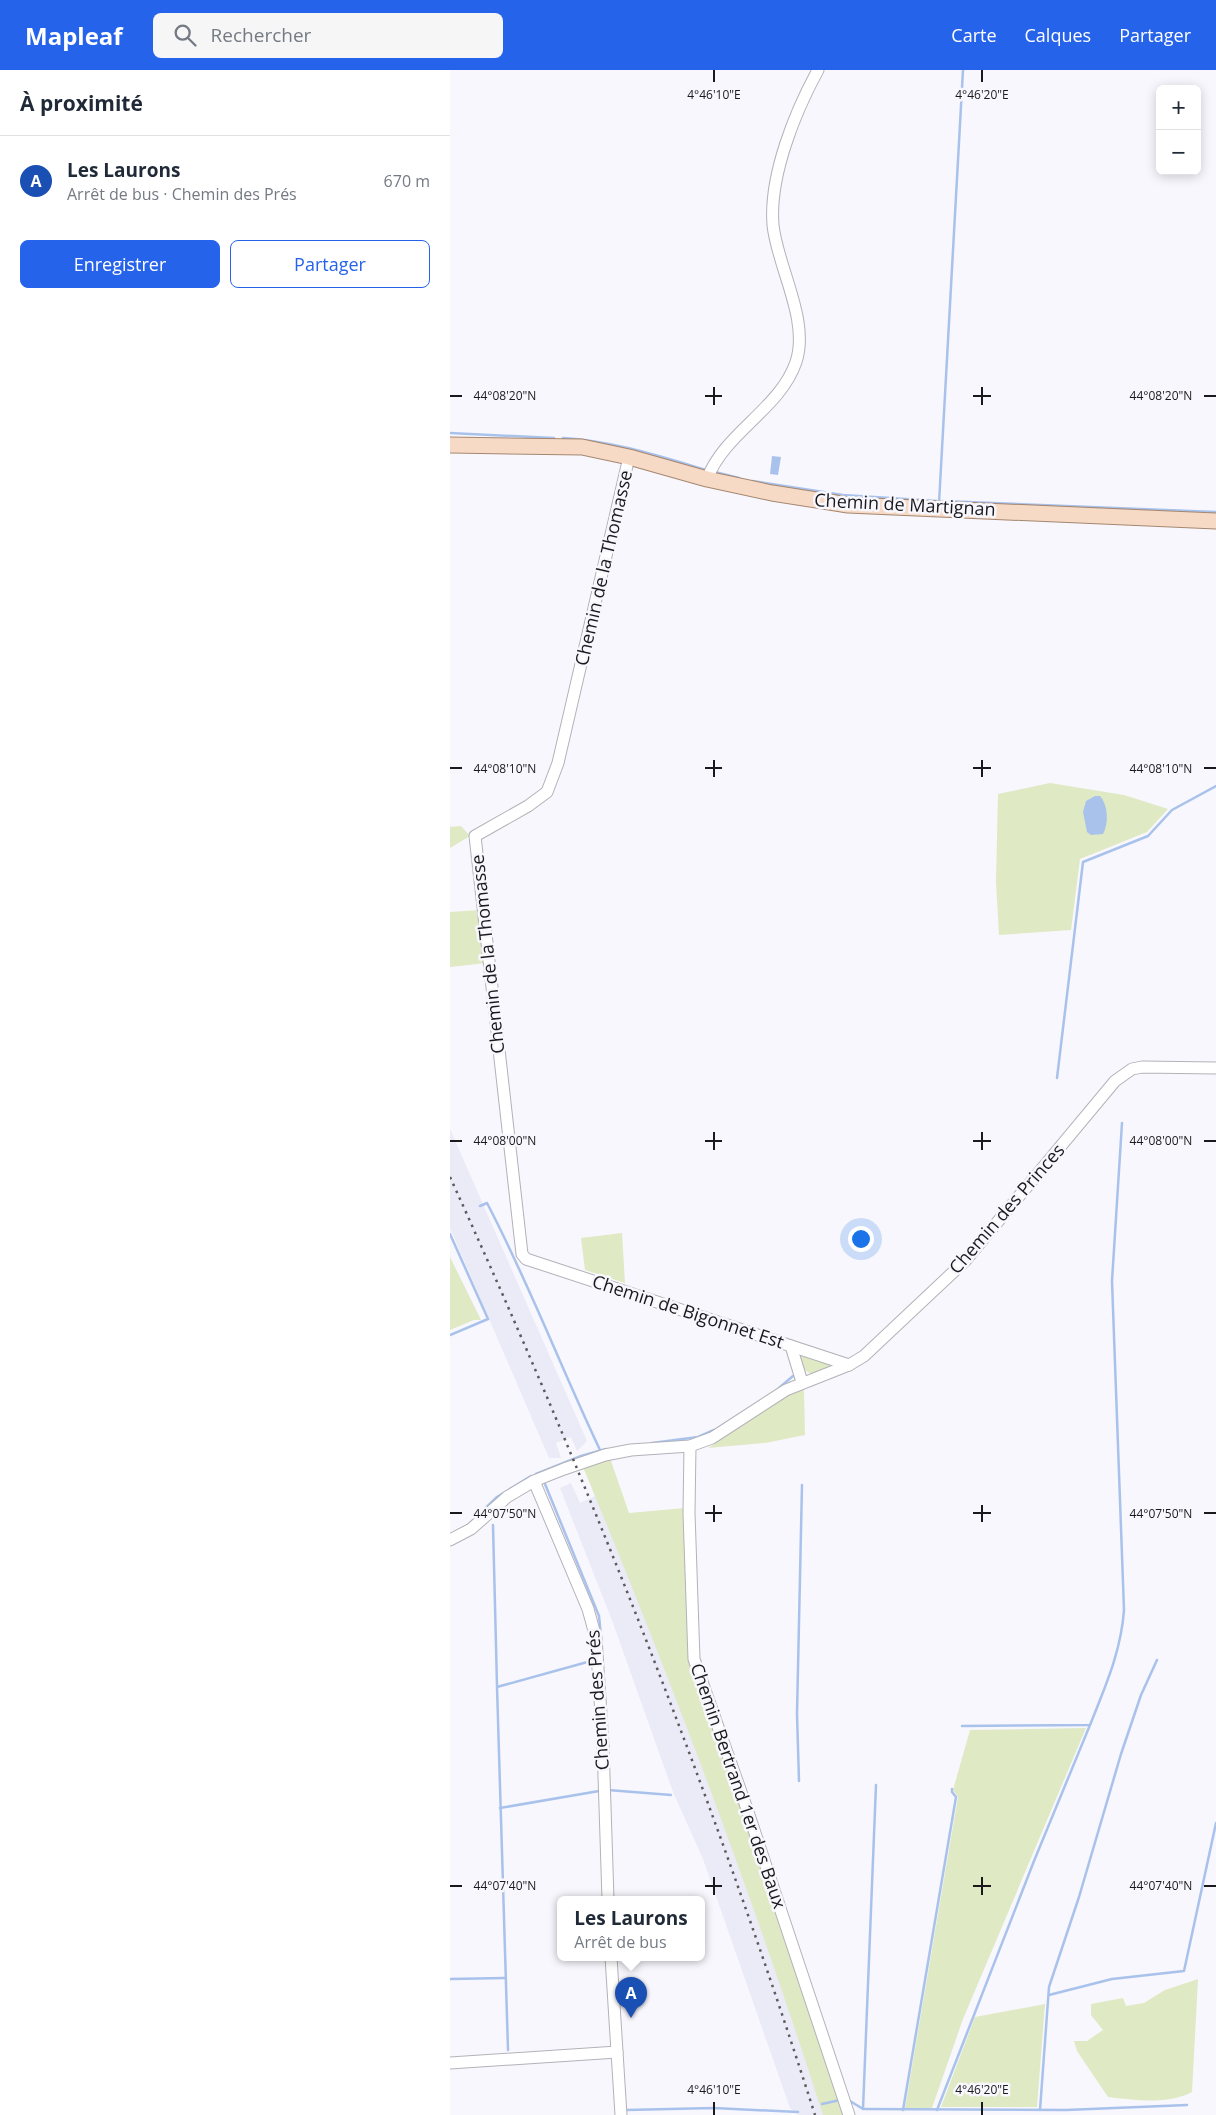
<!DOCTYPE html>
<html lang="fr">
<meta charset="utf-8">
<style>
:root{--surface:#fff;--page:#f6f6f7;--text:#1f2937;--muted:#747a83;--line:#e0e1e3;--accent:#2563eb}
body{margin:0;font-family:"Open Sans",sans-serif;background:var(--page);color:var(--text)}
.controls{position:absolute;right:15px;top:15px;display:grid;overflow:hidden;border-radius:8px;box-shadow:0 2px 12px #0003}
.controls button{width:45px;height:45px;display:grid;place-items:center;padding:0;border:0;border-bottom:1px solid var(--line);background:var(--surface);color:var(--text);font:25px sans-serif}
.you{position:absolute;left:410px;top:1168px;width:18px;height:18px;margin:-12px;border:4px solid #fff;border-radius:50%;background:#1a73e8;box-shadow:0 0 0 8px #1a73e833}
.badge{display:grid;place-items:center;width:32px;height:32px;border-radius:50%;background:var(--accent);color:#fff;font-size:16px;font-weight:700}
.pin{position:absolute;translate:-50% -41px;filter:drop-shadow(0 1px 2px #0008)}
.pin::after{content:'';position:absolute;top:26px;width:18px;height:15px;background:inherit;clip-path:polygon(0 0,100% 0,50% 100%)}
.popup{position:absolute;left:107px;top:1826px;width:148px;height:65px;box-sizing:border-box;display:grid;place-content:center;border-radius:8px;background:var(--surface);filter:drop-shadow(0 1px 4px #0005);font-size:16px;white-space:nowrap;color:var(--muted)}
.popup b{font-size:19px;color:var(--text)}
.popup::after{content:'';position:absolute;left:50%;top:100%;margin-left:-10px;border:10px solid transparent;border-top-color:var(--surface)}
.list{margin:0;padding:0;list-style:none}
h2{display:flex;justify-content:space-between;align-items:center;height:65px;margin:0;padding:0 20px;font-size:21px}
h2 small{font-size:16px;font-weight:400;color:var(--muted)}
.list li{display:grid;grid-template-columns:32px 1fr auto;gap:15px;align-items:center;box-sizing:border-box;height:90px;padding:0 20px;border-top:1px solid var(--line)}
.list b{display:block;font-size:19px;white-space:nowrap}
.list p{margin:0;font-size:16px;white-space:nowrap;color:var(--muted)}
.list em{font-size:16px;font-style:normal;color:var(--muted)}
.actions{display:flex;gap:10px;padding:15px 20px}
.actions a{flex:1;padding:11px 0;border:1px solid var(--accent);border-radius:8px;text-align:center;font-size:18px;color:var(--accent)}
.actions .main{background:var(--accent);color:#fff}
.icon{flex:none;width:28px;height:28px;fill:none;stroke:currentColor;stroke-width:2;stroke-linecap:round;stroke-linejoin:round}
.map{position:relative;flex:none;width:766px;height:2045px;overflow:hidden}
header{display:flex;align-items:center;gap:30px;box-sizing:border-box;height:70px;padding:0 25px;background:var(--accent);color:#fff}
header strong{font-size:24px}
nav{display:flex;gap:28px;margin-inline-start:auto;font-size:18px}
.search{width:350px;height:45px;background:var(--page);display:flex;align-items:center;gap:12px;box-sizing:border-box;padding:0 18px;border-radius:8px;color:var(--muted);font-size:19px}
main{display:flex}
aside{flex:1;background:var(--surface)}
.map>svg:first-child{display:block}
</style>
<header>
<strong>Mapleaf</strong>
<div class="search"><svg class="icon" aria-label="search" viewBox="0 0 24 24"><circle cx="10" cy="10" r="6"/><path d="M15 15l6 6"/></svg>Rechercher</div>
<nav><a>Carte</a><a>Calques</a><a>Partager</a></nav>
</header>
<main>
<aside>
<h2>À proximité<small></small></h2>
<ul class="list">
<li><span class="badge" style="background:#1a4fb4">A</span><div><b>Les Laurons</b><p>Arrêt de bus · Chemin des Prés</p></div><em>670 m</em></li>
</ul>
<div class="actions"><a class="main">Enregistrer</a><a>Partager</a></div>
</aside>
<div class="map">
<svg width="766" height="2045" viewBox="0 0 766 2045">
<rect width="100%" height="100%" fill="#f8f7fd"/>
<g fill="#ebeaf7">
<path d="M0,1059L137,1371L127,1381L121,1367L106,1373L111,1388H99L0,1158Z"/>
<path d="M149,1403L381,2045H349L340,2038L253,1789L223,1722L163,1553L110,1418L121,1413L130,1433L145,1426L138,1407Z"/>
</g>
<g fill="#dfe9c4">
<path d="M600,713L674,725L718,739L697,762L630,789L621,860L549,865L546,812L548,724Z"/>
<path d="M11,756L20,766L0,778V757Z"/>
<path d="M30,840L36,893L0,897V842Z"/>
<path d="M172,1163L175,1213L135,1200L131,1168Z"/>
<path d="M0,1187L31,1250H24L0,1260Z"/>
<path d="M350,1282L390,1294L361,1304L353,1299Z"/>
<path d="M351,1317L354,1321L355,1365L315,1373L258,1378Z"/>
<path d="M160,1388L179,1443L235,1438L239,1576L397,2045H373C303,1826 221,1609 133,1397Z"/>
<path d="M636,1658L513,1949L482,2038H455L508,1727L503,1720L520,1660Z"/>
<path d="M748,1909L742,2022C718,2035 684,2030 658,2027L627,1981L624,1971H637L653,1960L641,1945V1934L673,1928L676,1936L694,1933L715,1920Z"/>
<path d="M595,1934L587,2037H491L525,1947Z"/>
</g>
<g fill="#a8c2ec">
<path d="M322,386L331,387L328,405L320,404Z"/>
<path d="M645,726H650C658,735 659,753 653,764L641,765L637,762L633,742L636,731Z"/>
</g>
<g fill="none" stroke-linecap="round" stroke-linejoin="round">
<g stroke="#a8c2ec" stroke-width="2.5">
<path d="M0,363L104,368"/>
<path d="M113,368C163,371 209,386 256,400"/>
<path d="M265,402L289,408"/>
<path d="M302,411L393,425L487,431"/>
<path d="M493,431L766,442"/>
<path d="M489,433L513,0"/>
<path d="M607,1008L633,792L698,766L722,740L766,716"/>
<path d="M30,1136L37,1133C79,1213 111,1298 150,1380"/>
<path d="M0,1164L38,1249L0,1265"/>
<path d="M329,1318L343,1306"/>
<path d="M202,1373L248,1367L264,1360"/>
<path d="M86,1404L131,1386L156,1379"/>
<path d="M95,1414L149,1546L151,1566"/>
<path d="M43,1455L47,1616"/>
<path d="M17,1456L47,1427L81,1406"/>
<path d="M512,1656L640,1655C655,1617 671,1582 674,1540L662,1211L672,1053"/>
<path d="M349,1711L347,1644L352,1415"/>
<path d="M158,1720L221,1725"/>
<path d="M50,1738L149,1721"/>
<path d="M0,1909L55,1908"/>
<path d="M599,1925L662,1909L734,1901L766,1753"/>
<path d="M58,1980L47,1617L141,1591"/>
<path d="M400,2031L413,2039L426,1715"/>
<path d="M372,2034L390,2030"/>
<path d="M414,2039L616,2040L737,2035"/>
<path d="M176,2040L264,2038L348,2042"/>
<path d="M453,2040L506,1727L502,1722V1719"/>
<path d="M487,2040L584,1791L640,1655"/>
<path d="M590,2040L599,1917L629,1827L671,1684L691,1625L707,1590"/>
</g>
<g stroke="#b3b2b8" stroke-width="13">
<g id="minor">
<path d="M179,387L108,693L97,722L78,736L25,766L72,1184L76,1189L399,1295"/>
<path d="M257,409C275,362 330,339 346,292C360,250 327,196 323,155C319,106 345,42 368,0"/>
<path d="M341,1276L352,1312"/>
<path d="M240,1376L239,1443L244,1589L297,1739L399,2045"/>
<path d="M84,1411L138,1539L146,1568L153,1675L158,1829"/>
<path d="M0,1470L21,1459L57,1427L84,1411L114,1399L155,1385L181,1380L240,1376L262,1368L336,1320L399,1295L414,1286L515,1191L665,1011L682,999L692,997L766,998"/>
<path d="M161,1887L171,2045"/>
<path d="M0,1993L167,1982"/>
</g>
</g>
<g stroke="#a58770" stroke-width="17">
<path id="major" d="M0,375L132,377L179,387L257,409L322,423L398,435L766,451"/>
</g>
<use href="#minor" stroke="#fff" stroke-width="11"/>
<use href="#major" stroke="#f6dac5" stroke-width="15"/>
<path stroke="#5a5a5d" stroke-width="2.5" stroke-dasharray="2.5 5" stroke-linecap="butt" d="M0,1107C139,1412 263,1726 365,2045"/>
</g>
<path fill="none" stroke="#1a1a1c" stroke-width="2" d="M264,0V12M532,0V12M264,317V335M532,317V335M0,326H12M255,326H272M523,326H541M754,326H766M264,690V707M532,690V707M0,698H12M255,698H272M523,698H541M754,698H766M264,1062V1080M532,1062V1080M0,1071H12M255,1071H272M523,1071H541M754,1071H766M264,1435V1452M532,1435V1452M0,1443H12M255,1443H272M523,1443H541M754,1443H766M264,1807V1825M532,1807V1825M0,1816H12M255,1816H272M523,1816H541M754,1816H766M264,2032V2045M532,2032V2045"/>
<g text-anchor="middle" stroke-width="5" stroke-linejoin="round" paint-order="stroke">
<g font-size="18" fill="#1a1a1c" stroke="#f8f7fd">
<text transform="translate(455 435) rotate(3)" y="6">Chemin de Martignan</text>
<text transform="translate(154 498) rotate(-77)" y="6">Chemin de la Thomasse</text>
<text transform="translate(38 884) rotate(-96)" y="6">Chemin de la Thomasse</text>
<text transform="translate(557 1139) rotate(-49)" y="6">Chemin des Princes</text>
<text transform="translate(238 1242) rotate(18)" y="6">Chemin de Bigonnet Est</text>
<text transform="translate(148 1630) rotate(-94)" y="6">Chemin des Prés</text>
<text transform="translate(288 1716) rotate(71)" y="6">Chemin Bertrand 1er des Baux</text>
</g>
</g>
<g font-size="12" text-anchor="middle" fill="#1a1a1c" stroke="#f8f7fd" stroke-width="5" stroke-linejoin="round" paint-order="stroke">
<text x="264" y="29">4°46'10"E</text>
<text x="532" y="29">4°46'20"E</text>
<text x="55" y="330">44°08'20"N</text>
<text x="711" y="330">44°08'20"N</text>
<text x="55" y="703">44°08'10"N</text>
<text x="711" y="703">44°08'10"N</text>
<text x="55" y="1075">44°08'00"N</text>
<text x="711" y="1075">44°08'00"N</text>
<text x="55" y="1448">44°07'50"N</text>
<text x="711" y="1448">44°07'50"N</text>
<text x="55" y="1820">44°07'40"N</text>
<text x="711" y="1820">44°07'40"N</text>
<text x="264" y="2024">4°46'10"E</text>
<text x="532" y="2024">4°46'20"E</text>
</g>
</svg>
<div class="controls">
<button>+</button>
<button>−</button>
</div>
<div class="you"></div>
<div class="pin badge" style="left:181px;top:1948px;background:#1a4fb4">A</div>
<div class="popup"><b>Les Laurons</b>Arrêt de bus</div>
</div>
</main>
